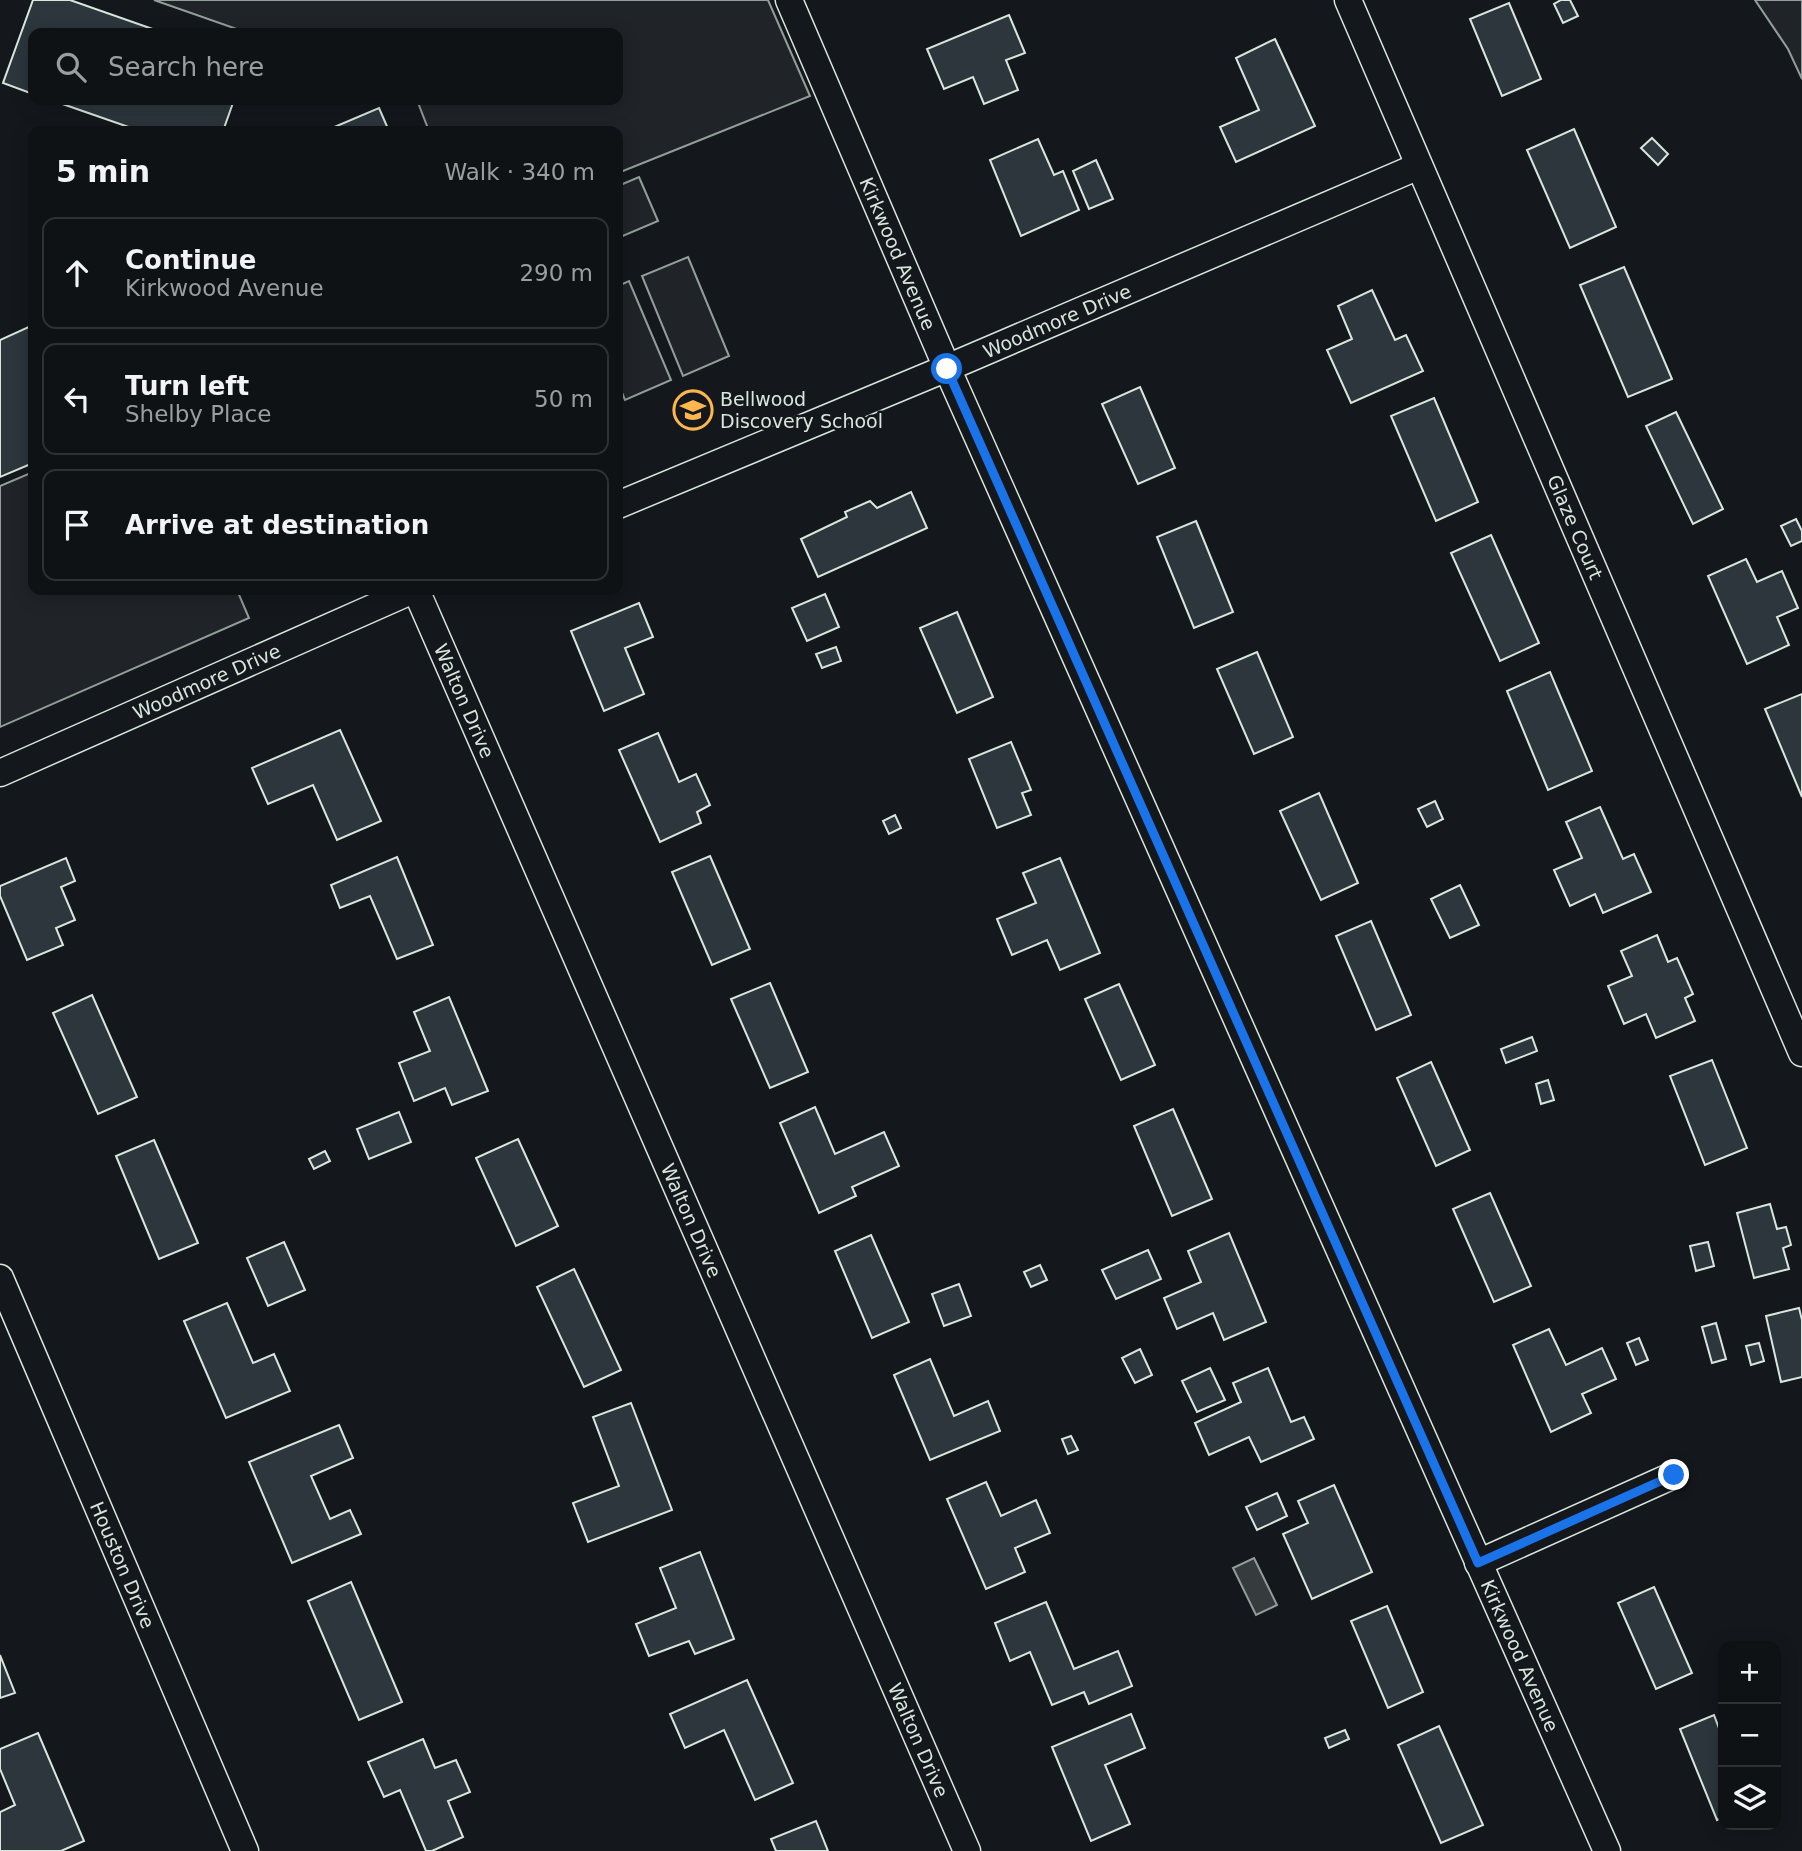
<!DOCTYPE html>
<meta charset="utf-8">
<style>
:root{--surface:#0f1215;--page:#1d2022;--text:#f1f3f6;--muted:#9b9ea0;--line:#2f3234}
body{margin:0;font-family:"DejaVu Sans",sans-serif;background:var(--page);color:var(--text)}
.controls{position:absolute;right:21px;bottom:21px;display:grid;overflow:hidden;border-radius:14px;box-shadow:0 4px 18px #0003}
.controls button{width:63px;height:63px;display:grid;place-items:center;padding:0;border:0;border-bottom:2px solid var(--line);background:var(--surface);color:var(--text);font:35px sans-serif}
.stop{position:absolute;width:21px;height:21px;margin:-16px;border:5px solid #1a73e8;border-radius:50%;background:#fff}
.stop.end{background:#1a73e8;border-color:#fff;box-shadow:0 2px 7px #0008}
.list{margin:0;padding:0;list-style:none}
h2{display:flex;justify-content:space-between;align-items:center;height:91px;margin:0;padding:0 28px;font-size:30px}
h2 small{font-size:23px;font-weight:400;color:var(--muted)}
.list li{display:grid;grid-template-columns:46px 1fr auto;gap:21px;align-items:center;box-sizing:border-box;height:112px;margin:0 14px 14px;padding:0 14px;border:2px solid var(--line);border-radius:14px}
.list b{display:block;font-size:26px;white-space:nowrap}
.list p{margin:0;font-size:23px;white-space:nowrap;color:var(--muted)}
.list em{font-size:23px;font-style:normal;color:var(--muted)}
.icon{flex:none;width:38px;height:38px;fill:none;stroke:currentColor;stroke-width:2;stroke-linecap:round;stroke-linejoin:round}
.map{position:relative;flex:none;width:1802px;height:1851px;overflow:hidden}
.search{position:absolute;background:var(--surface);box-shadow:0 4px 18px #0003;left:28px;top:28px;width:595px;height:77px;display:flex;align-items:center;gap:18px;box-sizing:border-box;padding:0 24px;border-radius:14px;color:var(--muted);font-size:26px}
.panel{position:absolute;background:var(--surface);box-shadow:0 4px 18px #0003;left:28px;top:126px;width:595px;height:469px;border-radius:14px}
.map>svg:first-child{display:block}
</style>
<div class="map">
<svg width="1802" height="1851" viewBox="0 0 1802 1851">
<rect width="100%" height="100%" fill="#14181c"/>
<g fill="#202428" stroke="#939e99" stroke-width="2">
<path d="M154,0H768L810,96L618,173V131H429L417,100H618V33H248Z"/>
<path d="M1755,0H1802V79L1788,49Z"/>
<path d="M639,177L658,221L618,238V186Z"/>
<path d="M688,257L729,356L683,376L642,276Z"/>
<path d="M629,281L671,380L625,400L618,383V286Z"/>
<path d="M33,472V590H237L249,618L0,727V486Z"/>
</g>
<path fill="#363b3e" stroke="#939e99" stroke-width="2" d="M1254,1558L1277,1605L1256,1615L1233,1568Z"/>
<g fill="#2c363c" stroke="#d8e6dc" stroke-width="2">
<path d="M33,0H70L164,33H33V94L3,83Z"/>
<path d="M1561,0H1570L1578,16L1563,23L1554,4Z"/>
<path d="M1509,3L1541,79L1502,96L1470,19Z"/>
<path d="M1009,15L1025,53L1006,60L1018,90L984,104L973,77L944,89L927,49Z"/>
<path d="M1275,39L1315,126L1236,162L1220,127L1259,110L1236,58Z"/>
<path d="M51,100H234L223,131H140Z"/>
<path d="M379,108L389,131H325Z"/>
<path d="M1574,129L1616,227L1570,248L1527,150Z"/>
<path d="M1652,138L1668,154L1658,165L1641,148Z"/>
<path d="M1038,139L1054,175L1063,171L1079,210L1021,236L990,160Z"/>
<path d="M1096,160L1113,199L1089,209L1073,171Z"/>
<path d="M1624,267L1672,379L1628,397L1580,285Z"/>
<path d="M1372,290L1395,340L1406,335L1423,371L1351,403L1327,350L1352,339L1338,306Z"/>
<path d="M33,325V463L0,477V340Z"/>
<path d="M1140,387L1175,468L1138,484L1102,404Z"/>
<path d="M1434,398L1478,502L1436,521L1391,416Z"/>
<path d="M1676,412L1723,509L1693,524L1646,426Z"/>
<path d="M911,492L927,528L818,577L801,539L847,517L845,512L870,501L877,508Z"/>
<path d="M1796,519L1802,531V541L1791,546L1781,526Z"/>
<path d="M1196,521L1233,612L1194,628L1157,537Z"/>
<path d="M1491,535L1539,643L1500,661L1451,553Z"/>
<path d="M1746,559L1757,582L1782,571L1798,608L1777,617L1789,645L1747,664L1708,576Z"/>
<path d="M825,594L839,627L807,641L792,608Z"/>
<path d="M639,603L653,637L625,648L644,694L604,711L571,631Z"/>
<path d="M957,612L993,697L957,713L920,628Z"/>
<path d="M836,647L841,661L822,668L816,654Z"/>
<path d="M1257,652L1293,737L1254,754L1217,669Z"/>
<path d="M1550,672L1592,771L1548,790L1507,691Z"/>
<path d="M1802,694V797L1765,709Z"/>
<path d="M340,730L381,821L337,840L313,785L268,804L252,768Z"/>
<path d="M658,733L679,782L696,774L710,805L697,812L701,823L660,842L619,750Z"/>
<path d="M1011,742L1031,790L1022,793L1031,815L997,828L969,759Z"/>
<path d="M1319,793L1358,883L1321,900L1280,811Z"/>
<path d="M1435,801L1443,819L1427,827L1418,809Z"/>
<path d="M1600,807L1623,859L1634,854L1651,892L1603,913L1595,894L1570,906L1554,870L1582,858L1566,822Z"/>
<path d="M895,815L901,828L889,834L883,821Z"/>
<path d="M710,856L750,949L712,965L672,872Z"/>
<path d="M397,857L433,945L397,959L370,896L340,908L331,885Z"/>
<path d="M66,858L75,881L61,887L75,920L56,928L63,945L27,960L0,896V886Z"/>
<path d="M1060,858L1100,953L1060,970L1047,940L1012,955L997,919L1036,903L1023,873Z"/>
<path d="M1460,885L1479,925L1450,938L1431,899Z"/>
<path d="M1371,921L1411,1015L1376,1030L1336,936Z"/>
<path d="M1657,935L1668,962L1677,958L1693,994L1685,998L1695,1021L1656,1038L1646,1014L1624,1024L1608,986L1632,976L1621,951Z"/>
<path d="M770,983L808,1072L770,1088L731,999Z"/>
<path d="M1119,984L1155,1065L1121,1080L1085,999Z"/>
<path d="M92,995L137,1097L98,1114L53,1013Z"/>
<path d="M449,997L488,1091L452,1105L445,1088L414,1101L399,1063L430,1051L414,1012Z"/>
<path d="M1532,1037L1537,1051L1506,1063L1501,1049Z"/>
<path d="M1712,1060L1747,1148L1705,1165L1670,1076Z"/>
<path d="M1431,1062L1470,1150L1436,1166L1397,1078Z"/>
<path d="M1548,1080L1554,1100L1541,1104L1536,1084Z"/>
<path d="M815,1107L835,1154L884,1132L899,1166L852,1187L856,1196L819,1213L780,1123Z"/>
<path d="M1173,1109L1212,1199L1172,1216L1134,1126Z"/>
<path d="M399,1112L411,1142L369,1159L357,1129Z"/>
<path d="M518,1139L558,1226L516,1246L476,1158Z"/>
<path d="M154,1140L198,1243L159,1259L116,1156Z"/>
<path d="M325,1151L330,1161L314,1169L309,1159Z"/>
<path d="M1490,1193L1531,1286L1494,1302L1453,1209Z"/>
<path d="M1770,1204L1777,1229L1786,1227L1791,1245L1783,1248L1789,1269L1754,1278L1737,1213Z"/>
<path d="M1229,1233L1266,1322L1224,1340L1213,1313L1177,1329L1164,1298L1201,1282L1188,1251Z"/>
<path d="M871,1235L909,1322L872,1338L835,1251Z"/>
<path d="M284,1242L305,1290L268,1306L247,1258Z"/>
<path d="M1708,1242L1714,1266L1696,1271L1690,1246Z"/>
<path d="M1148,1250L1161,1279L1116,1299L1102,1270Z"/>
<path d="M1040,1265L1047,1280L1031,1287L1024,1272Z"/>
<path d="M574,1269L621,1370L584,1387L537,1287Z"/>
<path d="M959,1284L971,1316L944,1326L932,1294Z"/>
<path d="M227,1303L253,1363L274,1354L290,1391L226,1418L184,1321Z"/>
<path d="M1799,1308L1802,1320V1377L1781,1382L1766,1316Z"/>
<path d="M1716,1323L1726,1359L1712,1363L1702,1327Z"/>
<path d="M1549,1329L1566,1365L1602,1348L1616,1379L1582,1394L1591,1413L1551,1432L1513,1345Z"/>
<path d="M1639,1338L1648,1360L1636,1365L1627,1343Z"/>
<path d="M1759,1343L1764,1361L1751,1365L1746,1346Z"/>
<path d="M1140,1349L1152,1375L1135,1383L1122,1358Z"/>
<path d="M930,1359L954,1416L988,1401L1000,1431L930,1460L894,1375Z"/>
<path d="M1210,1368L1225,1400L1197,1412L1182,1381Z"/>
<path d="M1268,1368L1291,1422L1304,1417L1314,1439L1261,1462L1249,1437L1209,1455L1195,1423L1241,1402L1233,1383Z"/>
<path d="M631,1403L672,1510L588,1542L573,1503L619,1486L593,1417Z"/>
<path d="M339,1425L353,1458L311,1476L330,1519L350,1510L361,1534L292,1563L249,1462Z"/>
<path d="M1071,1436L1078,1450L1068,1454L1062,1439Z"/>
<path d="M986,1482L1001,1516L1036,1500L1050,1533L1015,1548L1025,1572L986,1589L947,1499Z"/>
<path d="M1334,1485L1372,1572L1312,1599L1283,1534L1308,1523L1298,1501Z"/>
<path d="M1277,1493L1287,1516L1257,1530L1246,1507Z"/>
<path d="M700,1552L734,1639L695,1654L689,1641L649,1656L636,1624L676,1608L660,1568Z"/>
<path d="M351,1582L402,1702L359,1720L308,1601Z"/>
<path d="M1654,1587L1692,1673L1656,1689L1618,1603Z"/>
<path d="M1046,1602L1074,1669L1118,1651L1132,1686L1089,1704L1084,1692L1052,1705L1030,1652L1010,1661L995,1623Z"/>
<path d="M1387,1606L1423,1692L1388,1708L1351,1621Z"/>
<path d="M0,1655L15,1693L0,1698Z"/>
<path d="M747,1680L793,1783L755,1800L724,1730L685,1748L670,1714Z"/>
<path d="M1131,1714L1145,1748L1105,1765L1130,1824L1091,1841L1052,1747Z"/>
<path d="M1714,1715L1723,1739V1817L1717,1820L1680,1729Z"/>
<path d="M1439,1726L1483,1825L1441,1843L1398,1745Z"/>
<path d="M1345,1730L1349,1739L1329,1748L1325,1738Z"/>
<path d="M38,1733L84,1841L61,1851H0V1812L15,1805L0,1769V1749Z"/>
<path d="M423,1739L435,1768L456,1760L470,1792L448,1801L463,1837L432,1851H426L400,1790L384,1797L368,1762Z"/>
<path d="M816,1821L828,1851H776L771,1839Z"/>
</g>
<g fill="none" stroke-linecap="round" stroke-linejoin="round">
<g stroke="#d8e6dc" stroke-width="29">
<g id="minor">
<path id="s1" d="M789,0L947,368L1607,1851"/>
<path id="s2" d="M1348,0L1802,1053"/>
<path id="s3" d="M618,505L947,368L1419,166"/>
<path id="s4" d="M416,590L967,1851"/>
<path id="s5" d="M0,773L413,590"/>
<path id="s6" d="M0,1278L245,1851"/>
<path d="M1478,1563L1674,1475"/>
</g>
</g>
<use href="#minor" stroke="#14181c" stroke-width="26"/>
</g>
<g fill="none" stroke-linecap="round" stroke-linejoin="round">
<path stroke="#1a73e8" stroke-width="9" d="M947,369L1478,1563L1674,1475"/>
</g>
<defs>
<g id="school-ring" transform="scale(2.0125)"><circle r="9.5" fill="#14181c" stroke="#ffb74d" stroke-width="1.5"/><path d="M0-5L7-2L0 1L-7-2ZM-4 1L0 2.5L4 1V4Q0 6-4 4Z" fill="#ffb74d"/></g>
</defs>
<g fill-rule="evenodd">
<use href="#school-ring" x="693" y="410"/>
</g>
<g text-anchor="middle" stroke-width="5" stroke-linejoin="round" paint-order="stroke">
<g font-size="19" fill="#d8e6dc" stroke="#14181c">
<text dy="7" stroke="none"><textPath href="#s1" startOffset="276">Kirkwood Avenue</textPath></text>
<text dy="7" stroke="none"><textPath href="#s3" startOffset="476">Woodmore Drive</textPath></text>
<text dy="7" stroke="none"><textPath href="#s2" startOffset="574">Glaze Court</textPath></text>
<text dy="7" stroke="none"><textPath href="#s5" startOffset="226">Woodmore Drive</textPath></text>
<text dy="7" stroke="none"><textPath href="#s4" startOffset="121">Walton Drive</textPath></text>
<text dy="7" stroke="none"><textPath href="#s4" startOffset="688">Walton Drive</textPath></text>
<text dy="7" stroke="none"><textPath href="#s6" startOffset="312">Houston Drive</textPath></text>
<text dy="7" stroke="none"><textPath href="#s1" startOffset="1810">Kirkwood Avenue</textPath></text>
<text dy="7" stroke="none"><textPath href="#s4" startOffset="1255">Walton Drive</textPath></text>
</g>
<g font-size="19" fill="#d8e6dc" stroke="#14181c" text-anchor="start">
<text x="720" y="406">Bellwood<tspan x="720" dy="22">Discovery School</tspan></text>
</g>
</g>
</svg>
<div class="controls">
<button>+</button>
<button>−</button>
<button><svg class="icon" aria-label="layers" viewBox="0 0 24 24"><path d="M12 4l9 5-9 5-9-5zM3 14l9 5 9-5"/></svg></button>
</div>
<div class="stop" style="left:947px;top:369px"></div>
<div class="stop end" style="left:1674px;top:1475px"></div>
<div class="search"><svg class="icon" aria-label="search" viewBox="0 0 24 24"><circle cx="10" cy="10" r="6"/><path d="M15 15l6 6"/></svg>Search here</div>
<section class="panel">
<h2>5 min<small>Walk · 340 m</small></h2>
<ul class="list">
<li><svg class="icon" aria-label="ahead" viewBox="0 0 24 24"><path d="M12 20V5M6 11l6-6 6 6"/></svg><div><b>Continue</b><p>Kirkwood Avenue</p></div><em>290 m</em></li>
<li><svg class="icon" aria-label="left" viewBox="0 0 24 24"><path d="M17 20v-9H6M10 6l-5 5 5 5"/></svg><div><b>Turn left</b><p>Shelby Place</p></div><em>50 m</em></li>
<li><svg class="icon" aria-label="arrive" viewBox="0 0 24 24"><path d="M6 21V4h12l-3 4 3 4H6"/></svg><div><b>Arrive at destination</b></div></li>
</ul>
</section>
</div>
